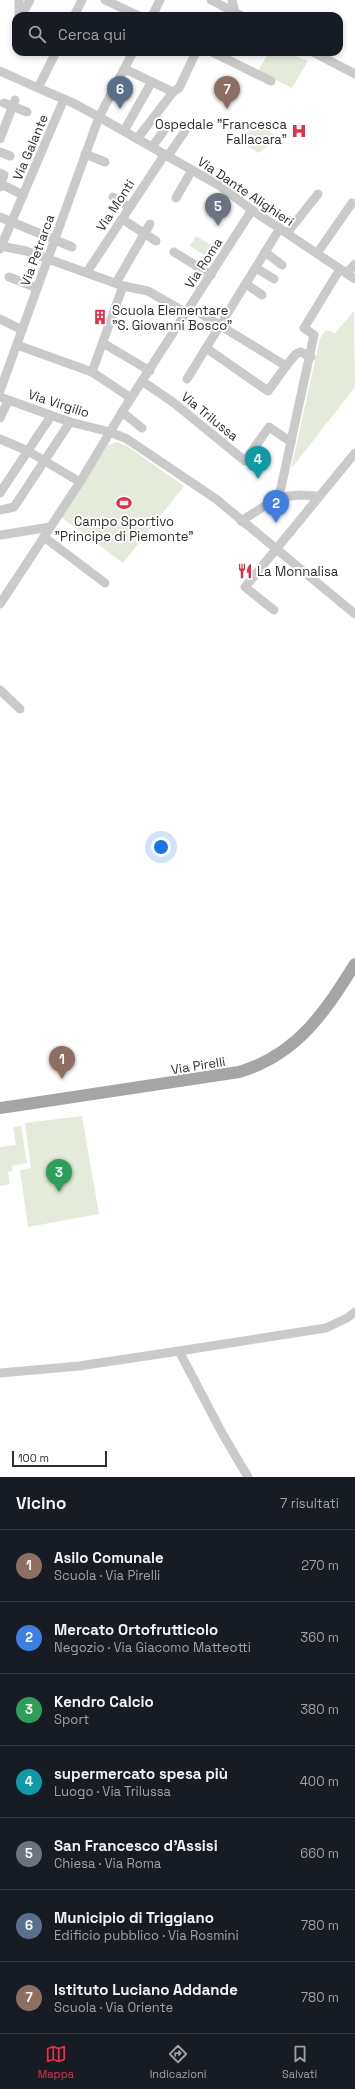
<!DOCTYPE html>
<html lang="it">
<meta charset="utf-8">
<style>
:root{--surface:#171b24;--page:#242831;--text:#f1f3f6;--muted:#9ea1a6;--line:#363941;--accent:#e32f47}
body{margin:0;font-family:"Space Grotesk",sans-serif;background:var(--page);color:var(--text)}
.scale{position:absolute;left:12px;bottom:10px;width:95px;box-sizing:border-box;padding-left:4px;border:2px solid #2d2d2d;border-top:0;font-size:11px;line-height:14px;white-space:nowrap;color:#2d2d2d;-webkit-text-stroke:3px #fff;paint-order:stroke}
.you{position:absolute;left:161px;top:847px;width:14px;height:14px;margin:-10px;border:3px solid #fff;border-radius:50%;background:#1a73e8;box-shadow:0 0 0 6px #1a73e833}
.badge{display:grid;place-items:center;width:26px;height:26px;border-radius:50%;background:var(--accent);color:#fff;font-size:13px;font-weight:700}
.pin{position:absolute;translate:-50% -33px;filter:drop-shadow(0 1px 2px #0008)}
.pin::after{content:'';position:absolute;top:21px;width:14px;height:12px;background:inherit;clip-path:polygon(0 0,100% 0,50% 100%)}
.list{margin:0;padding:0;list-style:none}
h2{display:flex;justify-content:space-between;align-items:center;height:52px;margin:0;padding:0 16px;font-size:17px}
h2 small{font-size:13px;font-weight:400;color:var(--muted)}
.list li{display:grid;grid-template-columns:26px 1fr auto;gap:12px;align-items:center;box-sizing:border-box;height:72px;padding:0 16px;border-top:1px solid var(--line)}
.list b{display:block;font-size:15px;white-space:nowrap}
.list p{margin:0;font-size:13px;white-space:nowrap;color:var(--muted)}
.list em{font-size:13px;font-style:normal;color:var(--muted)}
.icon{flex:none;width:22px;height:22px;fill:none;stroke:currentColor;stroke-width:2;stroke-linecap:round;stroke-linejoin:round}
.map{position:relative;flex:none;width:355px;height:1477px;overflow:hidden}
.search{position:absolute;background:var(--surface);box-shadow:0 2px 6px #0003;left:12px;right:12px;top:12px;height:44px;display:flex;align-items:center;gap:10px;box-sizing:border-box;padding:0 14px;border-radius:12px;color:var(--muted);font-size:15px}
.sheet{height:556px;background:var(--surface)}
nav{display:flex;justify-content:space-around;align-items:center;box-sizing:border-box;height:56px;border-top:1px solid var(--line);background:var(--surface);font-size:11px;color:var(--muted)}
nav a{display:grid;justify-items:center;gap:2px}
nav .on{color:var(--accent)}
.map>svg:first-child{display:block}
</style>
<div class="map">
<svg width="355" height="1477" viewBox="0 0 355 1477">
<rect width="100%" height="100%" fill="#fff"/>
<g fill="#e4ebda">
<path d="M269,52H286L308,61L292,88L258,71Z"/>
<path d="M259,122L274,135L272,142L258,153L245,144L242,138L244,134Z"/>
<path d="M196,236L214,247L207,257L190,246Z"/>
<path d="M354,311L355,387L291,469L320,338L326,330L335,333Z"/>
<path d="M117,442L127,446L184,486L123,563L61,517L108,445Z"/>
<path d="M82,1116L99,1214L28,1227L20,1170L31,1168L25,1123Z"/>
<path d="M21,1126L27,1163L12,1166L13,1171L8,1172L10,1184L0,1186V1147L16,1145L13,1127Z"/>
</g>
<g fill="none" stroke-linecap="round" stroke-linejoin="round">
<g stroke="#cacaca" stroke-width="9">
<path d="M105,0L139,16"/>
<path d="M211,0L242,16"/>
<path d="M232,0L235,12"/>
<path d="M19,16V0"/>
<path d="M21,16L30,0"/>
<path d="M74,16L82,0"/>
<path d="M152,16L160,0"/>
<path d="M56,52L38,88L73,103L99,117L220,186L252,210L355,279"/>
<path d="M212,52L271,81"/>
<path d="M313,52L355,74"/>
<path d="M125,69L173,92"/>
<path d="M0,71L38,88"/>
<path d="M4,103L27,112"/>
<path d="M124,131L151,83"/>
<path d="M0,139L15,100"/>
<path d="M137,139L173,92L179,88L196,52"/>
<path d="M152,147L165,129"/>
<path d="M0,152L10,156"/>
<path d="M85,154L105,162"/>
<path d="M168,156L185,131"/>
<path d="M0,173L4,175L0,187"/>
<path d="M1,184L23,195"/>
<path d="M113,197L129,207"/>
<path d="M176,198L192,170"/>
<path d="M0,217L72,247"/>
<path d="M122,219L156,241"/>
<path d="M287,233L318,194"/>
<path d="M0,246L26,251L123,286L148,291L186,313"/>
<path d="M0,249L64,99"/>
<path d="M174,252L211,275"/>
<path d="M265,252L282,265"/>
<path d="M318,252L352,203"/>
<path d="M256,268L274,279"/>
<path d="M87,272L165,154"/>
<path d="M347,273L355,264"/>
<path d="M9,277L37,288"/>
<path d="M116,283L150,224"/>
<path d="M246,284L262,295"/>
<path d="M190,307L286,366L296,354L301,352L311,357"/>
<path d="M0,319L22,330"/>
<path d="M103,343L150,371"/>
<path d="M17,345L92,372L131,398"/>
<path d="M206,348L268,391L286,366"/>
<path d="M92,372L123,286"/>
<path d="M187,379L280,228"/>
<path d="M142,381L174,403L245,461L269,427L291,442"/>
<path d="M0,391L99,117L133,52"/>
<path d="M0,397L70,422L110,432L127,439L216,499L355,614"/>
<path d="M122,412L142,428"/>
<path d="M0,418L8,401"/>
<path d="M0,439L28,451L80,482"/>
<path d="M0,493L51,416"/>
<path d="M279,497L300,495L318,496"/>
<path d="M0,510L14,507L70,422"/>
<path d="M241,521L279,497L314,335L304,328L340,269"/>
<path d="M0,535L51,527"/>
<path d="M44,537L105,583"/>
<path d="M0,604L80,482L122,412L252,210"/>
<path d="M274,610L245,587L355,453"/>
<path d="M0,690L20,709"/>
<path d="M179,1351L326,1328L347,1318L355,1312"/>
<path d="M0,1373L79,1366L179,1351L222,1433L248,1477"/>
</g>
<path stroke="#a5a5a5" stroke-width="12" d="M0,1108L239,1072C297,1055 325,1012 355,964"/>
</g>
<defs>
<g id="hospital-bare" transform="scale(1.2)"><path d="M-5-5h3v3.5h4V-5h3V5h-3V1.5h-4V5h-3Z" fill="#e32f47" stroke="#fff" stroke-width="2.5" paint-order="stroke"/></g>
<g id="building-bare" transform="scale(1.2)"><path d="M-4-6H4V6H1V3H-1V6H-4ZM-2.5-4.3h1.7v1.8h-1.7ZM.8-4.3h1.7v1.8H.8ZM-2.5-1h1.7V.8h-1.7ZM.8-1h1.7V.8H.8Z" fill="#e32f47" stroke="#fff" stroke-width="2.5" paint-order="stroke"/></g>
<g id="stadium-bare" transform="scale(1.2)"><path d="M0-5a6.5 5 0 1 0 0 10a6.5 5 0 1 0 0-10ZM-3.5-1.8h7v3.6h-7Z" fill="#e32f47" stroke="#fff" stroke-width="2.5" paint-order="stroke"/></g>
<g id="restaurant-bare" transform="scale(1.2)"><path d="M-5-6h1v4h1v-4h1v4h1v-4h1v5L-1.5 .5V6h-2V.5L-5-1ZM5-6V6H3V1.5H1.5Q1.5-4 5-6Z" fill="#e32f47" stroke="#fff" stroke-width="2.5" paint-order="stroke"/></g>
</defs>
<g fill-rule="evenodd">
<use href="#hospital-bare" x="299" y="131"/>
<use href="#building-bare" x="100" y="317"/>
<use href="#stadium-bare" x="124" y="503"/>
<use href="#restaurant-bare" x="245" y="571"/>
</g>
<g text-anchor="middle" stroke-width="4" stroke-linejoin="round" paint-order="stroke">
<g font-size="13" fill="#2d2d2d" stroke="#fff" text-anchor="start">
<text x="287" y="129" text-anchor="end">Ospedale "Francesca<tspan x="287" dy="15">Fallacara"</tspan></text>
<text x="112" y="315">Scuola Elementare<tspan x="112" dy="15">"S. Giovanni Bosco"</tspan></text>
<text x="124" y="526" text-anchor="middle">Campo Sportivo<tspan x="124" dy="15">"Principe di Piemonte"</tspan></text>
<text x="257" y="576">La Monnalisa</text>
</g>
<g font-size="13" fill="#2d2d2d" stroke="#fff">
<text transform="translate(30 147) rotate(-67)" y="5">Via Galante</text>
<text transform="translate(246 191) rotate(34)" y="5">Via Dante Alighieri</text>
<text transform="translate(115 205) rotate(-57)" y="5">Via Monti</text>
<text transform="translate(37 250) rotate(-70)" y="5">Via Petrarca</text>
<text transform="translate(203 263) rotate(-57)" y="5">Via Roma</text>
<text transform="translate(59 403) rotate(18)" y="5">Via Virgilio</text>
<text transform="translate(210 416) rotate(39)" y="5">Via Trilussa</text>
<text transform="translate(198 1065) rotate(-9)" y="5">Via Pirelli</text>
</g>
</g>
</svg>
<div class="scale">100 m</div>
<div class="you"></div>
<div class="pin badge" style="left:62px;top:1079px;background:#8d6e63">1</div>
<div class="pin badge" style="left:276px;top:523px;background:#3f7fe0">2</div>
<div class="pin badge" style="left:59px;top:1192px;background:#2e9e5b">3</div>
<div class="pin badge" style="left:258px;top:479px;background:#0f9aa8">4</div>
<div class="pin badge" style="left:218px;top:226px;background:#6b7280">5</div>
<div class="pin badge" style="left:120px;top:109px;background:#5c6f8a">6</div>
<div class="pin badge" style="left:227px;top:109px;background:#8d6e63">7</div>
<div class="search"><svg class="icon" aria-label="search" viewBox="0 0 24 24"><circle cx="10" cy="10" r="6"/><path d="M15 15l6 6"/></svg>Cerca qui</div>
</div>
<section class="sheet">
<h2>Vicino<small>7 risultati</small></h2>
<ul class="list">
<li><span class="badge" style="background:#8d6e63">1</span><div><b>Asilo Comunale</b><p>Scuola · Via Pirelli</p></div><em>270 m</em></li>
<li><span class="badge" style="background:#3f7fe0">2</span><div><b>Mercato Ortofrutticolo</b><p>Negozio · Via Giacomo Matteotti</p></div><em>360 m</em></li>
<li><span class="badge" style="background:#2e9e5b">3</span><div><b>Kendro Calcio</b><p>Sport</p></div><em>380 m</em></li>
<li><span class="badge" style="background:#0f9aa8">4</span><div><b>supermercato spesa più</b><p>Luogo · Via Trilussa</p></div><em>400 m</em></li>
<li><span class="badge" style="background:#6b7280">5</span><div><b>San Francesco d'Assisi</b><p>Chiesa · Via Roma</p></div><em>660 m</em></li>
<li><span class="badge" style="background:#5c6f8a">6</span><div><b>Municipio di Triggiano</b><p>Edificio pubblico · Via Rosmini</p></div><em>780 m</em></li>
<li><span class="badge" style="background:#8d6e63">7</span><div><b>Istituto Luciano Addande</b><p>Scuola · Via Oriente</p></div><em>780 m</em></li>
</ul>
</section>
<nav>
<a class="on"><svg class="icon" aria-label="map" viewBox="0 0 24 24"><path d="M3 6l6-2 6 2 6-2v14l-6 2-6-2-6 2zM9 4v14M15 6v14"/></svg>Mappa</a>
<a><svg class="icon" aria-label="directions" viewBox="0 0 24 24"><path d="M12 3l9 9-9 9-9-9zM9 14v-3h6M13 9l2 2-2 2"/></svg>Indicazioni</a>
<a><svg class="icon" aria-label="saved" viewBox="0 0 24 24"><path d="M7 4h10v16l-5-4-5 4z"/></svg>Salvati</a>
</nav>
